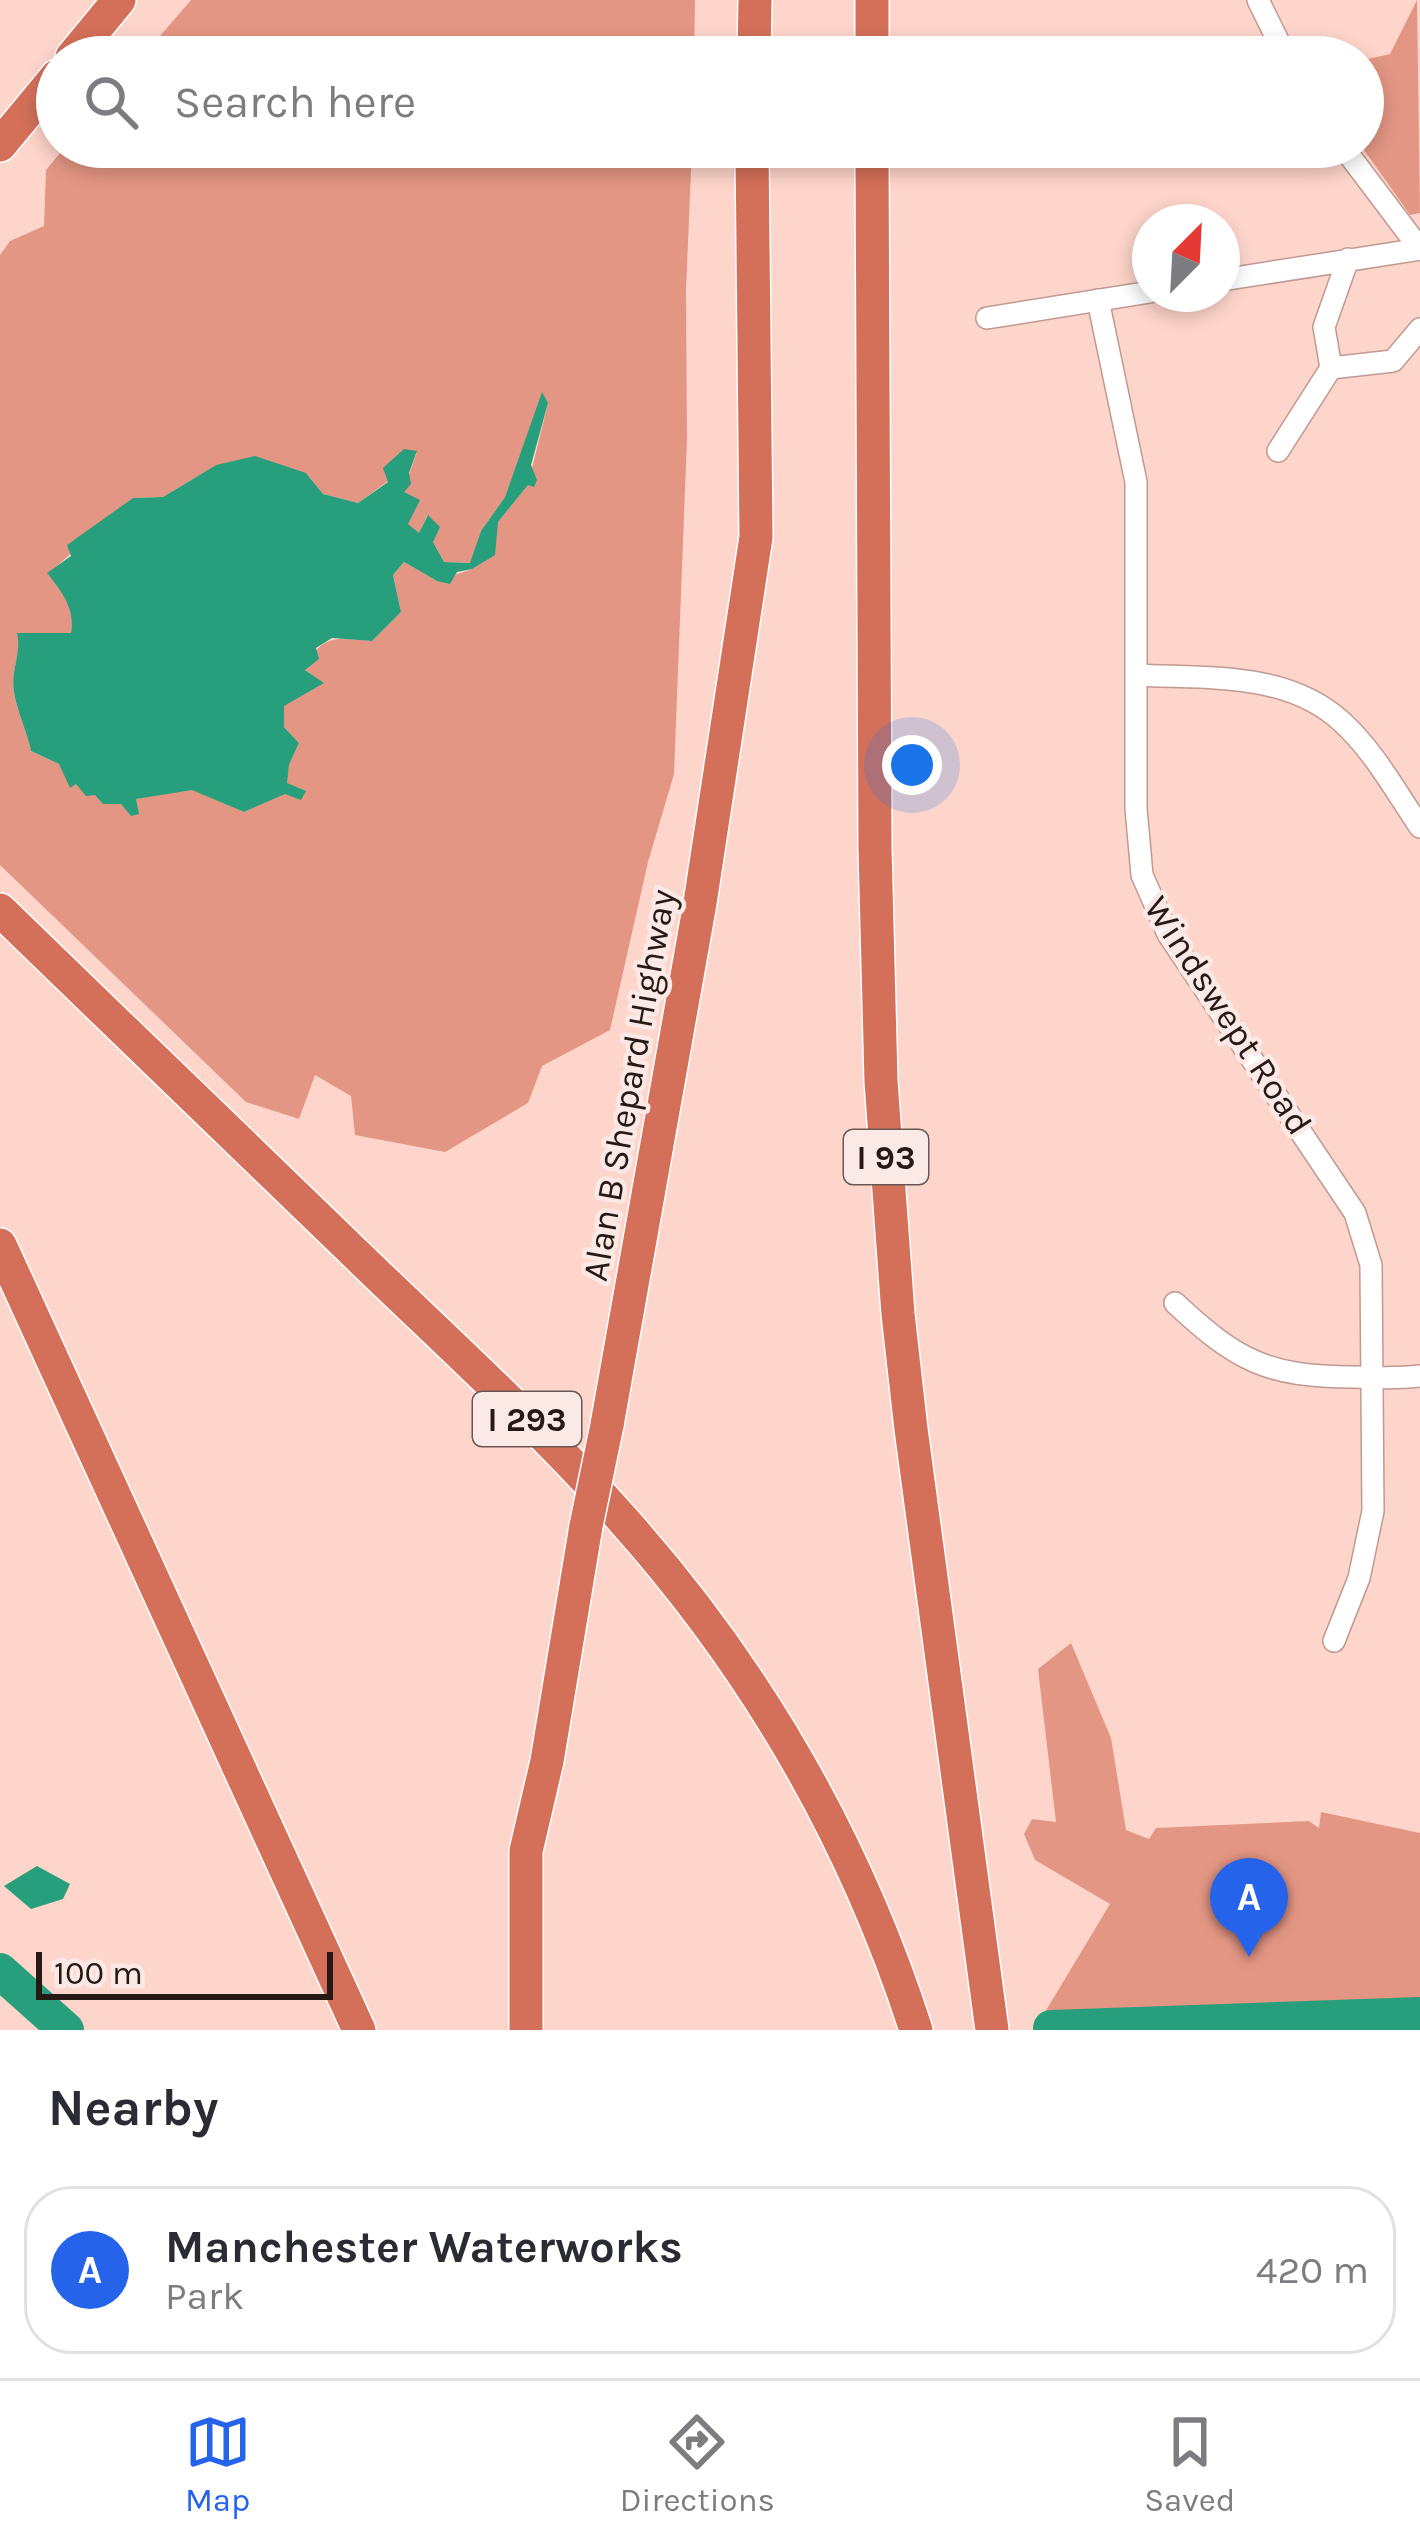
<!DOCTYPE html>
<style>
:root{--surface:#fff;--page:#f7f7f7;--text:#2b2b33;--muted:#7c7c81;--line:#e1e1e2;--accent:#2563eb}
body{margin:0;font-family:Karla,sans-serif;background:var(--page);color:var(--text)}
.compass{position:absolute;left:1132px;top:204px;width:108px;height:108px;border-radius:50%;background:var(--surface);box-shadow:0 6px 18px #0003;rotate:24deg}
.scale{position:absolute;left:36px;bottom:30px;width:297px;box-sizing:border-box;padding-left:12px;border:6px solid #261814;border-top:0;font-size:33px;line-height:42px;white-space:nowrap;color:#261814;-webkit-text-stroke:9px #fae9e5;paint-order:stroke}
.you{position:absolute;left:912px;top:765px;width:42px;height:42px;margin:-30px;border:9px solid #fff;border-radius:50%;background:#1a73e8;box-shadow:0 0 0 18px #1a73e833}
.badge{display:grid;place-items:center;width:78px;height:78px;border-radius:50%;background:var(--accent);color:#fff;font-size:39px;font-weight:700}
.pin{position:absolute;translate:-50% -99px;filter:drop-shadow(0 3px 6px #0008)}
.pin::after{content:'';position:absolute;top:63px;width:42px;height:36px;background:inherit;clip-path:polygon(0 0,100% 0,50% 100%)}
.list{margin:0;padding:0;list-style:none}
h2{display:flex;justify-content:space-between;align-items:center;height:156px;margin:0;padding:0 48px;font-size:51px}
h2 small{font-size:39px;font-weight:400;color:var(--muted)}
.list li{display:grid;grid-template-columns:78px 1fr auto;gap:36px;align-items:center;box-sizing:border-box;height:168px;margin:0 24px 24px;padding:0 24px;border:3px solid var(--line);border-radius:48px}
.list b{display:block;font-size:45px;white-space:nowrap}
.list p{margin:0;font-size:39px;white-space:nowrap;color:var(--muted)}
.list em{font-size:39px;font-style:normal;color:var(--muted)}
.icon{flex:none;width:66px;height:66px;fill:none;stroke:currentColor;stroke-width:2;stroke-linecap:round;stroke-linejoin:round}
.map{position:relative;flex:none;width:1420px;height:2030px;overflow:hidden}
.search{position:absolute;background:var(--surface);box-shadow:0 6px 18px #0003;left:36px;right:36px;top:36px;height:132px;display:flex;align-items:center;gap:30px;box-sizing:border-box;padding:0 42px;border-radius:66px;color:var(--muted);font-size:45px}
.sheet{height:348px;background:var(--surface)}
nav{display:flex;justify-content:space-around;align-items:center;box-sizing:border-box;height:168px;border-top:3px solid var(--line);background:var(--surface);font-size:33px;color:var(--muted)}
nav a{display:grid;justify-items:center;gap:6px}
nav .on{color:var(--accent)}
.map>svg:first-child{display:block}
</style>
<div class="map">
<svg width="1420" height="2030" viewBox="0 0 1420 2030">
<rect width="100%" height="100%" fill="#fed5cb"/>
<g fill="#e49684" fill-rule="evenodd">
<path d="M191,0H695L694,57H142Z"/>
<path d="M1417,0L1420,213L1410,215L1362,147L1363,60L1390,54Z"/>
<path d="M65,147H692L686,291L687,439L674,774L648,862L610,1030L542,1066L528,1103L445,1152L355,1135L351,1096L315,1075L299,1119L246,1102L0,865V255L10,241L44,226L46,170ZM542,394L548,403L528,485L498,522L472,569L437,581L404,562L393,575L401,612L372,641C335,638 323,633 304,669L323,683L284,705V727L299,743L289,765L285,793L244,812L192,789L135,799L95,795L76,783L59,764L31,751C27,730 17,712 14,692C10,671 22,654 18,633H71C75,608 63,593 48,574L133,498L163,497L216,465L306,473L323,494L358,503L388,481L417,452L403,492L408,524L419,534L427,516L433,542L444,562L471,563L481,531L505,497Z"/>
<path d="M1071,1643L1111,1738L1126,1830L1149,1839L1156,1828L1309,1821L1319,1828L1321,1812L1420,1833V2030H1099L1042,2017L1110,1904L1035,1860L1024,1834L1032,1819L1056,1822L1038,1669Z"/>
</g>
<g fill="#289f7c">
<path d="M542,392L548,403L531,465L537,480L534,487L528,485L498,522L495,555L472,569L457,572L450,584L437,581L404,562L393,575L401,612L372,641L332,638L316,648L319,659L305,670L324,683L284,706V727L299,743L289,765L287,783L306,791L301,800L285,794L244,812L192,790L136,799L139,814L131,816L121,804H103L95,795L86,796L76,784L70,788L59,764L31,751C27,731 17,712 14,692C10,671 22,654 17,633H71C75,608 62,592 47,573L71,556L67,545L133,498L163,497L216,465L255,456L306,473L323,494L358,503L388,482L383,468L404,449L417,451L409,473L411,484L404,492L420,500L408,524L419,533L428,515L440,527L433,542L444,562L470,563L481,531L505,497Z"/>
<path d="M37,1866L70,1884L63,1899L31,1909L4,1886Z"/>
</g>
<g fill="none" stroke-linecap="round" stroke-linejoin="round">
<g stroke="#289f7c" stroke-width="36">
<path d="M0,1971L66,2030"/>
<path d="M1051,2028L1420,2015"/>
</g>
<g stroke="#c09990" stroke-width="24">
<g id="minor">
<path d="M1258,0L1286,57"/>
<path d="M1343,147L1420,249"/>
<path d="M1222,280L1420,249"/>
<path d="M1098,300L1136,482V808L1142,875L1168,934L1355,1213L1371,1265L1373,1511L1359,1578L1334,1641"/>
<path d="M987,318L1150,292"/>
<path d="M1331,368L1324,327L1348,259"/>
<path d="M1278,451L1331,368L1393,361L1420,329"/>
<path d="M1137,675C1206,679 1287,671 1342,722C1374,751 1396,792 1420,827"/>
<path d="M1175,1303C1236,1360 1267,1377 1353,1377C1375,1378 1398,1379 1420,1376"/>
</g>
</g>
<g stroke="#fff" stroke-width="36">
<g id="highway">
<path d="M72,57L119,0"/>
<path d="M754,57L755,0"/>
<path d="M872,57V0"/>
<path d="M0,145L57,76"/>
<path d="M872,147L875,848L881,1081L898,1314L911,1429L992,2030"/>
<path d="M0,910C120,1026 239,1142 360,1258C449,1344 542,1428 624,1521C756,1669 855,1841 916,2030"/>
<path d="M0,1245L359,2030"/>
<path d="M607,1425L700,903L756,537L752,147"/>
<path d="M526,2030V1851L547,1761L586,1526"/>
</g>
</g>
<use href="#minor" stroke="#fff" stroke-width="21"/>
<use href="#highway" stroke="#d4705a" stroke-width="33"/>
<g stroke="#fff" stroke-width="36" stroke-linecap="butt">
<path id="highway-bridge" d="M586,1526L607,1425"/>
</g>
<use href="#highway-bridge" stroke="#d4705a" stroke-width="33"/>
</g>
<g text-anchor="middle" stroke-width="9" stroke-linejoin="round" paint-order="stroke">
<g fill="#fae9e5" stroke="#665753" stroke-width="3">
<rect x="844" y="1130" width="84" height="54" rx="9"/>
<rect x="473" y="1392" width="108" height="54" rx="9"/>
</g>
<g font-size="33" font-weight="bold" fill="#261814">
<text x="886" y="1169">I 93</text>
<text x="527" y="1431">I 293</text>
</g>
<g font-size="36" fill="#261814" stroke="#fae9e5">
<text transform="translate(1229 1015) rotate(57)" y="13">Windswept Road</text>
<text transform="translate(628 1085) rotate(-80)" y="13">Alan B Shepard Highway</text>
</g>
</g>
</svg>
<svg class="compass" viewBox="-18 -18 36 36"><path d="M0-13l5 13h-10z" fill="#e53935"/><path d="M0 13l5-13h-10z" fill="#7c7c81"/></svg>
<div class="scale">100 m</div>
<div class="you"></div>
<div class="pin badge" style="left:1249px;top:1957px">A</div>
<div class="search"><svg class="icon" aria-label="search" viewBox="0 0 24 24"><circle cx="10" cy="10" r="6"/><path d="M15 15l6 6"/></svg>Search here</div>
</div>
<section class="sheet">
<h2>Nearby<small></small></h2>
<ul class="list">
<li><span class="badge">A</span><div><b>Manchester Waterworks</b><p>Park</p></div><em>420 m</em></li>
</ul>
</section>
<nav>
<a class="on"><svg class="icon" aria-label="map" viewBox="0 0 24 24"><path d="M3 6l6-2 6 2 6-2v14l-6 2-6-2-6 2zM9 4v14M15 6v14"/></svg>Map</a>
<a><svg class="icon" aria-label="directions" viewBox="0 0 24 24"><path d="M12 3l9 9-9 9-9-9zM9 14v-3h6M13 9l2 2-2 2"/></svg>Directions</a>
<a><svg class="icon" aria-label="saved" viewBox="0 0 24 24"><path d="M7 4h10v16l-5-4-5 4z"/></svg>Saved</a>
</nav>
